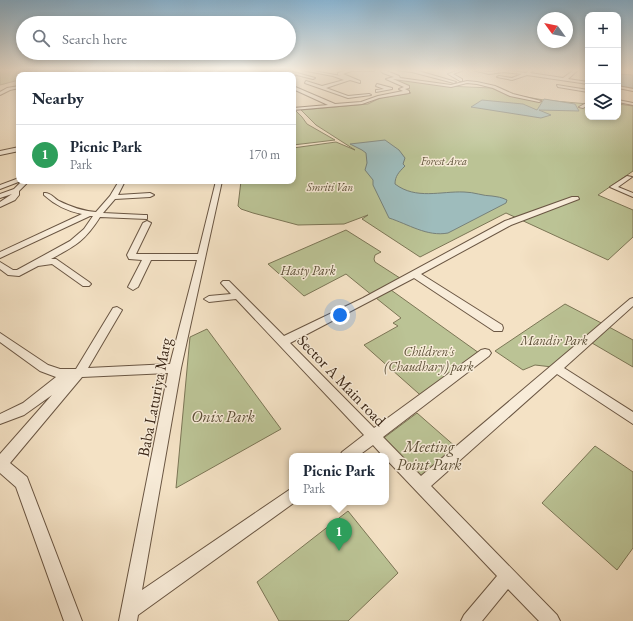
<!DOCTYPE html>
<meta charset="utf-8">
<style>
:root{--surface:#fff;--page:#f2f2f3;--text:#1f2937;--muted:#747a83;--line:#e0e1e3;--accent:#8f2418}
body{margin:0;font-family:"EB Garamond",serif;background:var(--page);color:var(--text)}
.controls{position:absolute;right:12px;top:12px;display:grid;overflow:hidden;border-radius:8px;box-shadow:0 2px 6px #0003}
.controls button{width:36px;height:36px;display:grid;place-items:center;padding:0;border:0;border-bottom:1px solid var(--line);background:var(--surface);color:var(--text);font:20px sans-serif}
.compass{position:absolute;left:537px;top:12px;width:36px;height:36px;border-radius:50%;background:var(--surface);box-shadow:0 2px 6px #0003;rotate:303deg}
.you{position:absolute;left:340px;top:315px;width:14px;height:14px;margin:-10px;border:3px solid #fff;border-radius:50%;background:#1a73e8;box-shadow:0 0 0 6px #1a73e833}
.badge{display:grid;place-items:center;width:26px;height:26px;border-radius:50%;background:var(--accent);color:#fff;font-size:13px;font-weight:700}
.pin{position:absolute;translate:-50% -33px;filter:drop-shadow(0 1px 2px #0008)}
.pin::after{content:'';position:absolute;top:21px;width:14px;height:12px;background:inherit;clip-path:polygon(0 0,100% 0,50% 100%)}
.popup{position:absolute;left:289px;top:453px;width:100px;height:52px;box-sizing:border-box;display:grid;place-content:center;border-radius:8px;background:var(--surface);filter:drop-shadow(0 1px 3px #0005);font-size:13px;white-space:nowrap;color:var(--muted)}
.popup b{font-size:15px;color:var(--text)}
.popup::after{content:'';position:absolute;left:50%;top:100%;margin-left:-8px;border:8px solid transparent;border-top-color:var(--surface)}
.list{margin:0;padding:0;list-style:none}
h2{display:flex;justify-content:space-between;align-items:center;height:52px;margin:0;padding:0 16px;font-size:17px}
h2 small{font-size:13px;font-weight:400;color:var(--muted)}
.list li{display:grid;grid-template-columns:26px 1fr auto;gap:12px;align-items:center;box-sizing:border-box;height:60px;padding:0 16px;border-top:1px solid var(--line)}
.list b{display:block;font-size:15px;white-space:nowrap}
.list p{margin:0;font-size:13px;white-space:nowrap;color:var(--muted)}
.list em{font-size:13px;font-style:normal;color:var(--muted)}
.icon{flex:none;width:22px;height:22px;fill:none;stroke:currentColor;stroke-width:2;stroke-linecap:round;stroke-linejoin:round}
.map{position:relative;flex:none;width:633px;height:621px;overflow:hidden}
.search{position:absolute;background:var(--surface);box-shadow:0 2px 6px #0003;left:16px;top:16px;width:280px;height:44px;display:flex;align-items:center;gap:10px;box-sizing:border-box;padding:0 14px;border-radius:22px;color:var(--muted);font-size:15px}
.panel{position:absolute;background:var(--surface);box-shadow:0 2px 6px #0003;left:16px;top:72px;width:280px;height:112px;border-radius:8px}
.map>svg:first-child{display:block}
</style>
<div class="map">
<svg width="633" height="621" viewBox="0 0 633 621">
<rect width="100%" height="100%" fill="#f4e2c5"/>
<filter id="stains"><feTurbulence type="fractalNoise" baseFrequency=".005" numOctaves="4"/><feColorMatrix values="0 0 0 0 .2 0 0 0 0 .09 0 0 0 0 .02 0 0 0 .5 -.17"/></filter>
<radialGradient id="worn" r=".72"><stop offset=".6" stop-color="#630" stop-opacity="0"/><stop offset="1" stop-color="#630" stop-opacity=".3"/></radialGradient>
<g fill="#bbc395" stroke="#7c7656">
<path d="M0,70H25L30,75H19V80L0,85Z"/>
<path d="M403,78L446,86L491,88L508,94L544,100L588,104V117H618V104L633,106V171L598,195L633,210V237L608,260L506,213L420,257L362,219L368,215L344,224L298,225L253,213L241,209L238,206L241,181H293V148L336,142L355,150L316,125L301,110L368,104L380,98L411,93L393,79Z"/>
<path d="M293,111H296L302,117L307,124L335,140L293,145Z"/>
<path d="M346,230L381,252L375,255L374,259L375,262L403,280L373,296L346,274L304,296L268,264Z"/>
<path d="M391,290L486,358L427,401L364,345L398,326L393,323L401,318L376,298Z"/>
<path d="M565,304L607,326L561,368L535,365L523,370L495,351Z"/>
<path d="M609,327L633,340V367L592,343Z"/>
<path d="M207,329L281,429L176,488L190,337Z"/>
<path d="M417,413L465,455L428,488L381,440Z"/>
<path d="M595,446L633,472V548L617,570L542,503Z"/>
<path d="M348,511L398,573L348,621H279L257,582Z"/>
</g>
<g fill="#9ebcbc" stroke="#77817a">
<path d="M618,74L633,75V88L618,86Z"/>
<path d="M544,99L575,104L579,111L539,110L551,115L541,118L471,107L482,100L523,104L537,110Z"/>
<path d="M385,140L399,150L405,158L403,164L405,166C399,172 395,176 395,184C416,200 441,191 464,192C474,192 483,196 492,196C498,197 501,197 507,200L506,203L448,233C427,237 408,224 389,218L373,185V180L365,170L367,163L366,153L362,150L350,144Z"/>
</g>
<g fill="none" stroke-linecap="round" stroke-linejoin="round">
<g stroke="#6a5643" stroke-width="2">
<g id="minor">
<path d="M30,70H34L40,75H36Z"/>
<path d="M79,70H83L70,75H64Z"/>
<path d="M102,70H109L117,75H112Z"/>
<path d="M140,70C147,69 153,74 160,74C167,73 173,69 180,70C167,76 153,77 140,70Z"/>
<path d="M220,70H226L201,75H192Z"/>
<path d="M278,70H286L315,78L313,79L281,71L245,75Z"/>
<path d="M302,70H308L341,76L338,75V73L347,70H375L373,71H351L343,74L360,81V83L350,80L326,88L348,96L369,94L371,95L348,98L305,83L306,81L322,86L344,80L333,76Z"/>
<path d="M380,70H384L399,76L400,78L451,85L467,81L477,82L495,86L513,94L541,101L539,102L510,96L493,88L477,84L467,83L451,87L394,79H393L409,86V88L405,89L409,91V93L379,98L362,104L293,110V108L328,105L293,89V86L335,104L361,102L378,96L403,91L399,89L404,87L386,79L394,77L383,73Z"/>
<path d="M396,70H415L456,82L454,83L412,72Z"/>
<path d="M460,70H464L453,74L462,79V81H460L448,74Z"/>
<path d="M472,70L489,72L504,70L526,73L530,70H534L530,73L563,78L574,70H578L568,79L588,82V84L527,75L512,80L497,77L499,76L512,78L522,74L504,72L489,74Z"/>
<path d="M377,84L392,88V89L376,92V90L384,89L376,86Z"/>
<path d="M557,85L588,90V92L558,87Z"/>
<path d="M19,86V88L10,90L0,95V92L7,88Z"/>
<path d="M618,86L633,89V91L618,88Z"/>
<path d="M618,100L633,103V105L618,102Z"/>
<path d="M588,102V105L583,108L579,107Z"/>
<path d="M19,147V151L0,155V151Z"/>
<path d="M627,176L632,177L618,187L633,193V197L610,187Z"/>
<path d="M19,178V181H21L0,189V185Z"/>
<path d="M22,181H29L19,191V195L15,200L0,207V202L12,194L0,198V194L14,189Z"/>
<path d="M119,181H125L118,195L150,193L154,195L150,197L115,199L103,213L144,215H147V219L100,217C85,241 75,246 51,259H56L89,282L91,284L89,286H83L52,264L38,266L19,276L8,275L0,269V262L13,270H17L70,241L84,229L93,216H90L0,258V252L82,214C67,211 55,205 44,195V193C50,192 54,198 59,201C71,207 83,211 96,212L110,196Z"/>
<path d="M216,181H222L181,368L142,590L292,488V502H295L138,615L137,621H119L168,373L82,377L10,463L27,477L82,621H64L16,487L0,473V454L52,395L24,415L0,424V414L23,403L56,377L40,371L0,342V333L48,365L60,369H76L113,308L117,307L122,310L88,368L170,364L197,260H151L138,287L133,290L128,287L142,260L129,259L127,255L143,223L147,221L151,223L136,254H198Z"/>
<path d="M572,197H578L579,199L511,225L421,274L502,325L503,328L502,331H494L414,278L290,343L374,428L481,350L485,349L489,350L491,353L489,356L383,437L421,476L630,299L633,298V306L564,368L633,412V424L557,374L431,486L557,615L560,621H539L508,589L482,621H461L464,615L497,576L386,459V456H383L373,445L358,456H340L342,452L364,435L236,299L209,302L204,299L209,296L231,294L221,283L223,281H229L284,336L363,298L505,221Z"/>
</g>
</g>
<use href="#minor" fill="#f8ecd9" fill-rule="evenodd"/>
</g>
<linearGradient id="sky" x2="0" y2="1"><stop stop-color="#8ab7d6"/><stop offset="0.45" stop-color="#faf2e5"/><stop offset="1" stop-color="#faf2e5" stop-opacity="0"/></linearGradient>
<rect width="633" height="156" fill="url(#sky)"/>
<g text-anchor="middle" stroke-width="3" stroke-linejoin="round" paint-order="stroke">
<g font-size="11" font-style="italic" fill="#5c4f37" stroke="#f8ecd9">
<text x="444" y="165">Forest Area</text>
<text x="330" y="191">Smriti Van</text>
</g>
<g font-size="13" font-style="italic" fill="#5c4f37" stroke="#f8ecd9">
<text x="308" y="275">Hasty Park</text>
<text x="554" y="345">Mandir Park</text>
<text x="429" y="356">Children's<tspan x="429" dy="15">(Chaudhary) park</tspan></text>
</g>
<g font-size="16" fill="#3c2818" stroke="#f8ecd9">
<text transform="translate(342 380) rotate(46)" y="6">Sector A Main road</text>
<text transform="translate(154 397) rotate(-79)" y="6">Baba Laturiya Marg</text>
</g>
<g font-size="16" font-style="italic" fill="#5c4f37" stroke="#f8ecd9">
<text x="223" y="422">Onix Park</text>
<text x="429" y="452">Meeting<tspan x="429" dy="18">Point Park</tspan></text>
</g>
</g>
<rect width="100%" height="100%" filter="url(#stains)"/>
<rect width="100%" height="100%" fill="url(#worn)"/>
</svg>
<div class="controls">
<button>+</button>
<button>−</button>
<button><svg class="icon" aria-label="layers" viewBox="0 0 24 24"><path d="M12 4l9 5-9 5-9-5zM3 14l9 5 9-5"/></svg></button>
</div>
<svg class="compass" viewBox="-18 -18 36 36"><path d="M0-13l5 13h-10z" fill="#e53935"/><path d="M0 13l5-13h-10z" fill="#747a83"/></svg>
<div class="you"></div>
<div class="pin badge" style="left:339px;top:551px;background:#2e9e5b">1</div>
<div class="popup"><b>Picnic Park</b>Park</div>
<div class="search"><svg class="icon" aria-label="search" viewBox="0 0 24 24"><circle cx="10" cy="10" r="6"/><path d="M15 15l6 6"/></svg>Search here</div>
<section class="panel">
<h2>Nearby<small></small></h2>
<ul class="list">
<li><span class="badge" style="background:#2e9e5b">1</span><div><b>Picnic Park</b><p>Park</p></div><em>170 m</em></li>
</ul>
</section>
</div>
